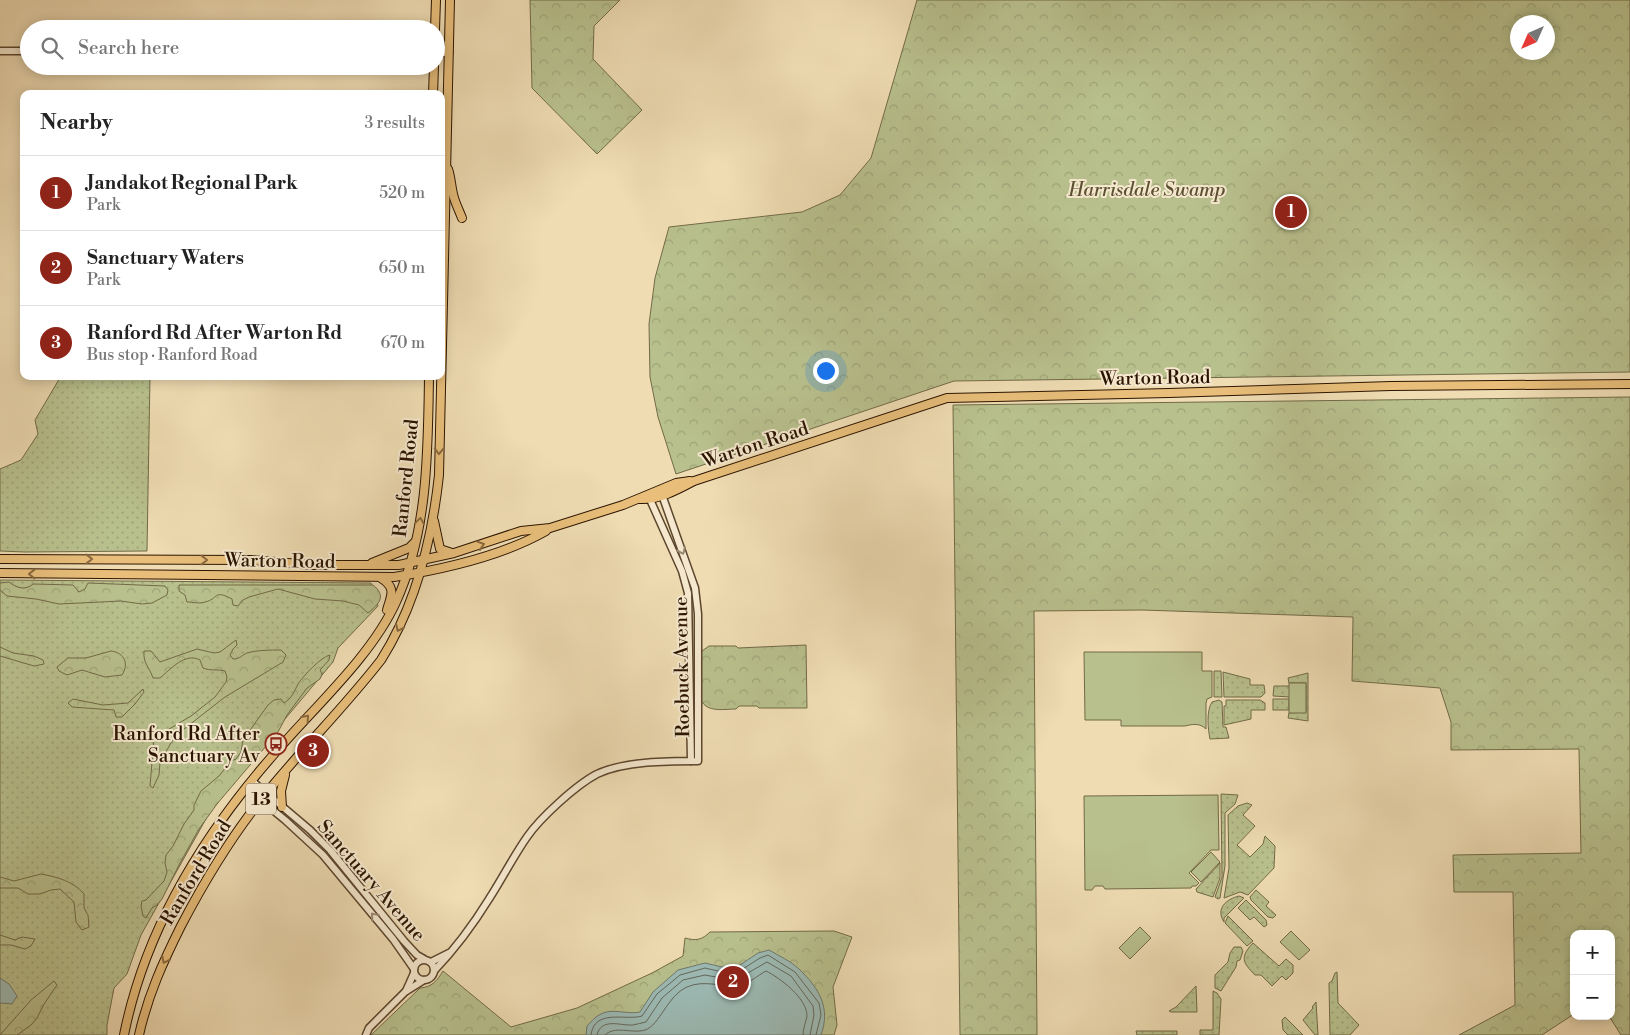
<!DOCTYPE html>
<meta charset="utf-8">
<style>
:root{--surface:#fff;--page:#f2f2f2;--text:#222;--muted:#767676;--line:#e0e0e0;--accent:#8f2418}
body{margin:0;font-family:"Libre Bodoni",serif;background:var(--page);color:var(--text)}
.controls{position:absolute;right:15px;bottom:15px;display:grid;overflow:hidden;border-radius:10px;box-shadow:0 2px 12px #0003}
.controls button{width:45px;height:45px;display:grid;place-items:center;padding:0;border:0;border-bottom:1px solid var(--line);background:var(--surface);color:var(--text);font:25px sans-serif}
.compass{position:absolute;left:1510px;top:15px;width:45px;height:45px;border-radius:50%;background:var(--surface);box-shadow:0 2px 12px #0003;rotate:225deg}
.you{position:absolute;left:825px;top:370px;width:18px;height:18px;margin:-12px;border:4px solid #fff;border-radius:50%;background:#1a73e8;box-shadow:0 0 0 8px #1a73e833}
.badge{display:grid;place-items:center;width:32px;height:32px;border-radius:50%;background:var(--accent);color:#fff;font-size:16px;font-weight:700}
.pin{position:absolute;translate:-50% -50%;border:2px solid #fff;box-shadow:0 1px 5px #0006}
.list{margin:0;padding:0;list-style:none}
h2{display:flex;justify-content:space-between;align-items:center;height:65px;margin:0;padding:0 20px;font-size:21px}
h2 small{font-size:16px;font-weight:400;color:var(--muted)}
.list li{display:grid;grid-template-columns:32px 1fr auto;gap:15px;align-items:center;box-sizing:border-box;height:75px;padding:0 20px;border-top:1px solid var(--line)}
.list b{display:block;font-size:19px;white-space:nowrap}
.list p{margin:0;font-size:16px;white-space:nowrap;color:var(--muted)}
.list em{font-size:16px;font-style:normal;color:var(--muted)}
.icon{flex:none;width:28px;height:28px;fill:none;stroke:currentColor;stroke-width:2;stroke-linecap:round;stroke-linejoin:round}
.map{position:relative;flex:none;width:1630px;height:1035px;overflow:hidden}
.search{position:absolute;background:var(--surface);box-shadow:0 2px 12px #0003;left:20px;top:20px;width:425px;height:55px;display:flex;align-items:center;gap:12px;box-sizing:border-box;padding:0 18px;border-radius:28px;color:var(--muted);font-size:19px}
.panel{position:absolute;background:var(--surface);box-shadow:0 2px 12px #0003;left:20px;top:90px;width:425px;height:290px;border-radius:10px}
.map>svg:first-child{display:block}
</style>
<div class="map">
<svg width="1630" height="1035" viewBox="0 0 1630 1035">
<defs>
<pattern id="grass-dots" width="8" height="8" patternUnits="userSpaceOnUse" patternTransform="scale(1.25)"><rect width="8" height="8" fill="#b8c08d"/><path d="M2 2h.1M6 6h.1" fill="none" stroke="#9ea478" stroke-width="1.8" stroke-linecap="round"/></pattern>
<pattern id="forest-crowns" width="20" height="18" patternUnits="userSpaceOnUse" patternTransform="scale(1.25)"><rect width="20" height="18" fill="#b8c08d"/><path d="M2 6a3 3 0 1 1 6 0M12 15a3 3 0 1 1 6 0" fill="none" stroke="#9ea478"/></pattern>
</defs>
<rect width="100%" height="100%" fill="#efdcb3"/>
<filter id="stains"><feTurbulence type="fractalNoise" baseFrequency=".004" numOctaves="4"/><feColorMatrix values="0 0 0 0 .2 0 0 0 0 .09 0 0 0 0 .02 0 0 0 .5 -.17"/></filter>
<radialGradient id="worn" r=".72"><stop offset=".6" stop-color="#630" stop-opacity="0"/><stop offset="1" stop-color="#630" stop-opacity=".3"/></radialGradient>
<g fill="url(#grass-dots)" stroke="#726a47">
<path d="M61,376H150L147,551L25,552L0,551V469L21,460L38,434L35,420Z"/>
<path d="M0,580L371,583L378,606L338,648L333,662L216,801L141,935L127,974L114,988L107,1025V1035H0Z"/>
<path d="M1214,671H1221L1222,697H1214Z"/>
<path d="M1223,672L1250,679V685H1264L1265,693L1261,697H1224Z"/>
<path d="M1308,673V721L1288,718L1289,713L1306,712V683H1289L1288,678Z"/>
<path d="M1274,686H1290V697L1273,696Z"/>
<rect x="1273" y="699" width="16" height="11"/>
<path d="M1219,700L1222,702L1223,727H1226L1229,738L1210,739C1208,729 1206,711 1212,702Z"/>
<path d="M1226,700H1260L1265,703V710H1251V719L1224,725V706H1226Z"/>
<path d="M1221,794L1238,795L1235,804L1225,813V866L1220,898L1218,899L1215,897L1222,877Z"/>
<path d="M1247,803L1252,805L1243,815L1255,826L1237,845L1250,857L1263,844L1265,836L1275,846L1274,868L1248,895L1240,892L1224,898L1229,868L1228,815L1238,806Z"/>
<path d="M1220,863V878L1213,897L1197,892L1196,889Z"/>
<path d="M1256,890L1269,902L1266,906L1276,915L1273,918L1268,917L1251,900L1250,897Z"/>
<path d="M1239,896L1244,898L1224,918V922C1215,908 1227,899 1239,896Z"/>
<path d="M1246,900L1266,920L1267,925L1264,927L1254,917L1250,920L1238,908Z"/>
<path d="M1228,916L1253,941L1247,946L1225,923Z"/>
<path d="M1253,943L1279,966L1286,959L1293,965V973L1286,980L1282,976L1272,986L1261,975H1255C1242,962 1240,957 1253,943Z"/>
<path d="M1234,947H1241L1243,951L1240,960L1237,961L1236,967L1221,991L1215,988V975L1228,962L1230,953Z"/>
<path d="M1337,972L1338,1003L1359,1025L1350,1035H1330L1329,983L1332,981L1335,973Z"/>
<path d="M1196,986L1197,1012H1171L1169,1011L1176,1007Z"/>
<path d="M1213,991L1217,993L1221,999L1219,1035H1200V1030H1213Z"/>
<path d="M1316,1002L1318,1035H1315L1303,1020L1313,1008L1312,1007Z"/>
<path d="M1285,1017L1303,1035H1288L1283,1030L1282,1020Z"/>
<path d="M1136,1031H1177V1035H1137Z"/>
</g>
<g fill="url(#forest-crowns)" stroke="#726a47" fill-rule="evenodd">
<path d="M530,0H620L594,26L593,59L642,110L597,154L532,88Z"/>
<path d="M917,0H1630V372L954,381L676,474L658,417L650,377L649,324L655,278L669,227L802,212L840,195L871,158ZM1518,22H1548V52H1518Z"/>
<path d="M1630,397V1035H1621L1609,1016H1611V934H1574V1014L1542,1035H1459L1515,1005L1513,892H1454L1453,855L1581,853L1579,749L1451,750V722L1440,688L1352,681L1353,617L1142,610L1034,611L1037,1035H960L953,405Z"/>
<path d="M9,582C17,588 25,591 33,584L73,585L79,592L85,589L88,583L165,586L168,590L167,595L152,603L142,604L121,601L59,604L36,599L7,596L0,590V583Z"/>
<path d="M179,585H373C387,596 379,604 368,613L359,605L343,601L315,599L278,589L249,597L243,600L238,606L233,605L232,599C213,589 219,599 205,602C200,604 193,602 187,602L185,595L179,591Z"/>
<path d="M236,640L237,645L233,649L230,655L233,659C240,659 242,655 247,653C258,650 270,650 281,650L286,655L283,662L225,697L175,736L160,762L159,775L153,788L150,786L154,738L191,716L215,697L226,682L227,677L225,671C217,669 210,671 203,668L200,660C185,652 171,669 160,678H153C149,666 143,664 144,651H151L160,662L197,649L214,653L220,652Z"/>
<path d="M806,645L807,708H759L757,706H739L736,709C724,709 707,713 701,700L700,655L702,651L709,646H736L738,648Z"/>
<path d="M0,647L13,653L34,656L43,660L44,664L34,666L0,656Z"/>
<path d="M111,651C125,653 129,664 122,675L105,677L82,670L67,675L59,671L57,667L68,658H86Z"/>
<path d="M330,655L329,660L320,670L322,674L320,679L307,688L287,715L278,732L217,804L199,829L180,863L162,899L157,905L152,908L146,918L143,916L141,906L142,901L146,900L164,881L167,872L165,863L166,855L173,846L184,824L194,810V805L201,791L219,776L231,761L236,759L241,752L243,740L268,705L274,700L281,699L284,703C292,698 294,692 298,684C304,675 321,657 330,655Z"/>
<path d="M143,689L144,692L135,704L122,717H116L114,710L72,707L68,703L73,699L103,705L128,703Z"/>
<path d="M41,874C57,877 73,881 84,894V908L88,915L89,927L82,930L76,922L74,902L60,889L51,890L40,894H28L18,888H0V877L14,881Z"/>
<path d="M834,931L852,937L833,987L837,1025L834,1035H371L420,988C432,987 437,981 443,971L511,1027L577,1008L652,973L683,956L685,938C696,941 702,940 710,932Z"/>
<path d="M0,935L15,940L22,937L35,939L31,946L25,949L11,945H0Z"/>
<path d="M54,981L57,985L44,1004L37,1018L31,1025L17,1035H0L31,1000Z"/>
</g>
<g fill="#b8c08d" stroke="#726a47">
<path d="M1084,652H1202V671H1212V697L1207,699L1206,703V729C1200,723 1193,724 1185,726H1121V720H1085Z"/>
<rect x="1289" y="683" width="17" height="30"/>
<path d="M1218,795L1219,850H1211L1189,873L1199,883L1196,886H1192L1191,888L1105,889L1103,886H1095L1092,890H1085L1084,796Z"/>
<path d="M1211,852L1220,862L1201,882L1191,872Z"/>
<path d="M1140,927L1151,938L1130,959L1119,948Z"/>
<path d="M1291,931L1310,950L1299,960L1280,942Z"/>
</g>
<g fill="#9cbab4" stroke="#6f786c">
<path d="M769,950C779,956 791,961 799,969C819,988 831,1008 821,1035H586L587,1026C591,1022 595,1017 599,1015C612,1007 626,1015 640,1012L653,992L678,970L705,963L722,967H737L758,953Z"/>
<path d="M0,978L9,984L17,996L12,1004L0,1003Z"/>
</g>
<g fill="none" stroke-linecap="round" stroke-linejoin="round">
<g stroke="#64675a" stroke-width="1">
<path d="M591,1035C594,1008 626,1021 642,1016L657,994L680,975L705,968L722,972H738L760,958L768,955L795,972L819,1003L821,1015L816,1035"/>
<path d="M597,1035C601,1017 621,1026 633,1025C637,1024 642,1023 646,1022L662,998L683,980L705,975L721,978H739L767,962L791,976L813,1006L814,1015L810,1035"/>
<path d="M605,1035C615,1025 631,1034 645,1030C660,1025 667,996 687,987C705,979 721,988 740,985C749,984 758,975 766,971C780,978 807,998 807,1016C806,1022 803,1028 803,1035"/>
</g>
<g stroke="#5c462e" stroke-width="9">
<g id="minor">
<path d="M0,51H29"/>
<path d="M436,53H449"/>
<path d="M648,495L682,571L688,593L691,761"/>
<path d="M252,781L310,830L330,850L404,941L417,955L424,959"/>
<path d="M246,788L285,820L323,855L393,939L414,969"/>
<circle cx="424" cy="970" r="10"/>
<path d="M431,962L449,953"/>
<path d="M434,971C455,949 473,925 489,899C502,879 513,857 527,837C540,818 576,785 597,774C625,761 668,761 698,761V614L695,588L661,492"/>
<path d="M406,991L414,973"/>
<path d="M366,1035L369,1028L405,992L424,980"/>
</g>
</g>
<g stroke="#2b1401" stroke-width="10">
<g id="major">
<path d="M435,29L436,0"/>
<path d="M433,94L434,66"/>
<path d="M448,169C451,178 451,186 453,194C455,203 459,210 462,218"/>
<path d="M640,499C659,500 677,490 694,481L947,398L1169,393L1391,386L1630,384"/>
<path d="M434,521L440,549L452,553"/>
<path d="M0,559L250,560L313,565H399L454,553L521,531L550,528L623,505L676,483L690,481"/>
<path d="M372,563L409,548L415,542"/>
<path d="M0,573L394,577C445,569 502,556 546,531"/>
<path d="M381,578C397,588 391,596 387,610"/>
<path d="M282,807L281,791L285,775"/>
<path d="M124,1035C146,925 209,826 283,744C320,702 373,653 396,602C428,532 428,452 429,376"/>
<path d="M139,1035C148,995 163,962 181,926C204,882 229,840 260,801C298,753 343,709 381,660C416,605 432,540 439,475L450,0"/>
</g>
</g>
<use href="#minor" stroke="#f5e8ce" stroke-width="6"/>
<use href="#major" stroke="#e8be7a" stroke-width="8"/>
</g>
<defs><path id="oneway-chevron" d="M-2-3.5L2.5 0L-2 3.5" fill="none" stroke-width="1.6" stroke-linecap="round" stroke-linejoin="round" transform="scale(1.25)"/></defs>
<g stroke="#8a693e">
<use href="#oneway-chevron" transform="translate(439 451) rotate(92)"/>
<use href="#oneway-chevron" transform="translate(420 521) rotate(-82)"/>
<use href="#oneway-chevron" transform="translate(481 545) rotate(-18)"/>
<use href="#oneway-chevron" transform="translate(89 559)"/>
<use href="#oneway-chevron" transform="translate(204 560)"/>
<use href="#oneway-chevron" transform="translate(32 574) rotate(-180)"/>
<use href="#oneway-chevron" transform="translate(399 628) rotate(115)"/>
<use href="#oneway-chevron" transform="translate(306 718) rotate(-48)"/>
<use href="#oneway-chevron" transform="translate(165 960) rotate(116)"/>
</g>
<g stroke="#9a8972">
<use href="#oneway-chevron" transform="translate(682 551) rotate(66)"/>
<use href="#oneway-chevron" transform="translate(374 916) rotate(-130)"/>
</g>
<defs>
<g id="bus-ring" transform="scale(1.125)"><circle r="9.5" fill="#f5e8ce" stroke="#8f2418" stroke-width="1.5"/><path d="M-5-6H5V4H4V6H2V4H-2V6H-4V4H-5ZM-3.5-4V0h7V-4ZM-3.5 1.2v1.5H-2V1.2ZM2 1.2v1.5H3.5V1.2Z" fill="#8f2418"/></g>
</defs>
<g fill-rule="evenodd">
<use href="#bus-ring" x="276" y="744"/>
</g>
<g text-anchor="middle" stroke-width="4" stroke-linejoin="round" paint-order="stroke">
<rect fill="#f5e8ce" stroke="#68543e" stroke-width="1" x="246" y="783.5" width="30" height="31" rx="4"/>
<g font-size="18" font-weight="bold" fill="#2b1401">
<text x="261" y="805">13</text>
</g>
<g font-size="19" font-style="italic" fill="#5c5032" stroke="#f5e8ce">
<text x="1147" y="196">Harrisdale Swamp</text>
</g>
<g font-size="19" fill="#2b1401" stroke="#f5e8ce">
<text transform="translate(1155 377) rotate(-1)" y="7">Warton Road</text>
<text transform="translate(755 444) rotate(-18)" y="7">Warton Road</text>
<text transform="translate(405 478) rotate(-84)" y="7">Ranford Road</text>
<text transform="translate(280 560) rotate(1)" y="7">Warton Road</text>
<text transform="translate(681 667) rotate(-91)" y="7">Roebuck Avenue</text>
<text transform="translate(195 872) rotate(-59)" y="7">Ranford Road</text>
<text transform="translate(372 880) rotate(49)" y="7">Sanctuary Avenue</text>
</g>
<g font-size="19" fill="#2b1401" stroke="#f5e8ce" text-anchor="end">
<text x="260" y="740">Ranford Rd After<tspan x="260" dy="22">Sanctuary Av</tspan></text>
</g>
</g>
<rect width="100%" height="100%" filter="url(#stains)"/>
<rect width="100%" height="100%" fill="url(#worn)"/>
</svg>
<div class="controls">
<button>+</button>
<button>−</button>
</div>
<svg class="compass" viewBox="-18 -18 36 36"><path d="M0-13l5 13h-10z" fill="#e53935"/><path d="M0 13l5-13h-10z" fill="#767676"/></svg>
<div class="you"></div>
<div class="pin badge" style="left:1291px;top:212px">1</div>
<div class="pin badge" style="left:733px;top:982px">2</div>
<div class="pin badge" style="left:313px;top:751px">3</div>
<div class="search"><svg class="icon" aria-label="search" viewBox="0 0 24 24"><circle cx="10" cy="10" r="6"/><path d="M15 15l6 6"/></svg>Search here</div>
<section class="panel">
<h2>Nearby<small>3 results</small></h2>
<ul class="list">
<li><span class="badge">1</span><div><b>Jandakot Regional Park</b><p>Park</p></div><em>520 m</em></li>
<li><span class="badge">2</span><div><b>Sanctuary Waters</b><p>Park</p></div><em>650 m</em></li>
<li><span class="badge">3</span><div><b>Ranford Rd After Warton Rd</b><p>Bus stop · Ranford Road</p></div><em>670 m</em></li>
</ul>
</section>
</div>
